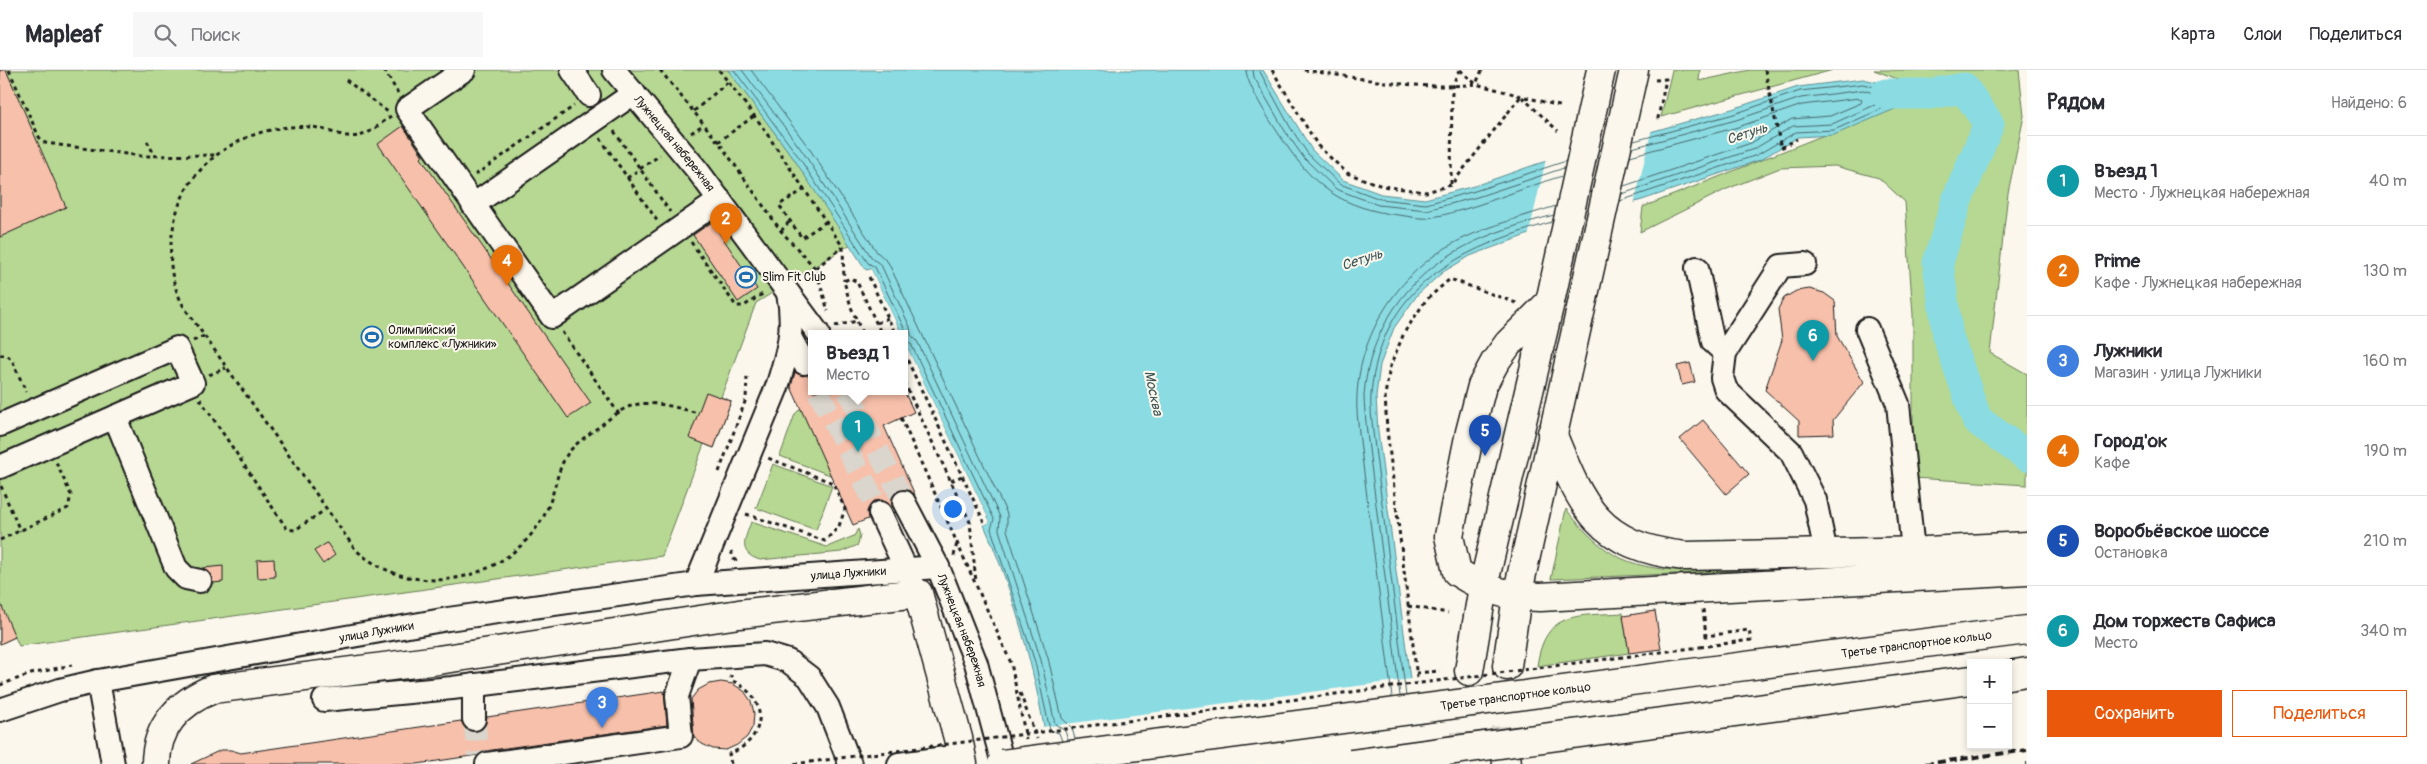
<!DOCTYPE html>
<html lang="ru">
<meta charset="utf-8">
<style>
:root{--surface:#fff;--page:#f7f7f7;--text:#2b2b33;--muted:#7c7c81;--line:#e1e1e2;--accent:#ea580c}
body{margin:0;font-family:Pangolin,sans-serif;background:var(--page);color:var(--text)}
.controls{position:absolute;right:15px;bottom:15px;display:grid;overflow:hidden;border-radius:0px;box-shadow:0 2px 8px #0003}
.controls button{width:45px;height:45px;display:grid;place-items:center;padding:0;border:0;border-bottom:1px solid var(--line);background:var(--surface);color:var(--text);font:25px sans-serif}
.you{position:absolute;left:952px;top:438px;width:18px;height:18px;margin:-12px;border:4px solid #fff;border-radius:50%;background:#1a73e8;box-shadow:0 0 0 8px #1a73e833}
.badge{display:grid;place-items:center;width:32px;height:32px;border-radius:50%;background:var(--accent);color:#fff;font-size:16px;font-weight:700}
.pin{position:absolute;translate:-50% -41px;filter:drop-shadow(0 1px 2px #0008)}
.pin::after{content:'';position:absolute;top:26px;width:18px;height:15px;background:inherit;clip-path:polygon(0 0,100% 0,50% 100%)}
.popup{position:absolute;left:808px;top:260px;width:100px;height:65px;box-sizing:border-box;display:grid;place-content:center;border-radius:0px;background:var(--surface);filter:drop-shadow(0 1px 4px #0005);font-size:16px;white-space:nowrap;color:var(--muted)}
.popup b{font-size:19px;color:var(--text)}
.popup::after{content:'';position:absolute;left:50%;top:100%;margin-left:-10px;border:10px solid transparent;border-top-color:var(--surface)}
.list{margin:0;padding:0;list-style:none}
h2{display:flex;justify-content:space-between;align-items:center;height:65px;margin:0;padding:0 20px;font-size:21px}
h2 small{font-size:16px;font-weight:400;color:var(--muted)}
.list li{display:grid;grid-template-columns:32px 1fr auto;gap:15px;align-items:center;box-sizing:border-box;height:90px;padding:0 20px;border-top:1px solid var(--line)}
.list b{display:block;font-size:19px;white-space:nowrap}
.list p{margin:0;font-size:16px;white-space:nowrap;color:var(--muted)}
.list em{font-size:16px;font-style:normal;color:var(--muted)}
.actions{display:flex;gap:10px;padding:15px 20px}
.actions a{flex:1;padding:11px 0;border:1px solid var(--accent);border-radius:0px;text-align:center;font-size:18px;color:var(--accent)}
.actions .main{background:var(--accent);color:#fff}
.icon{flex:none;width:28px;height:28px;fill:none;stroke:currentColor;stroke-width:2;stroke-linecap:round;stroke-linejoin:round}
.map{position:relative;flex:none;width:2027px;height:694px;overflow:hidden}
header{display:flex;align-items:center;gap:30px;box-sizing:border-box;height:70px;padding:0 25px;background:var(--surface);border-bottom:1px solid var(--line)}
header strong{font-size:24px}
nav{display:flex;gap:28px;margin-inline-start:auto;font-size:18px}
.search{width:350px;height:45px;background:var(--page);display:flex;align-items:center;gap:12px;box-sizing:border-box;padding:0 18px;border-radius:0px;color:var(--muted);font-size:19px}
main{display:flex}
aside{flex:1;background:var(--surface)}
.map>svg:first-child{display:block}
</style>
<header>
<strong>Mapleaf</strong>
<div class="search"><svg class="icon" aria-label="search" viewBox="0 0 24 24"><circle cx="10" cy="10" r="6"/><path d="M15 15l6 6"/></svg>Поиск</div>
<nav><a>Карта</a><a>Слои</a><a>Поделиться</a></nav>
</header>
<main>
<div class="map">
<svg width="2027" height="694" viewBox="0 0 2027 694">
<rect width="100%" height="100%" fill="#fbf7ec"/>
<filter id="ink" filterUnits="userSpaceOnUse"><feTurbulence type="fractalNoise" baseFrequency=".02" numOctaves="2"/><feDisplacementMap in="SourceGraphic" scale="10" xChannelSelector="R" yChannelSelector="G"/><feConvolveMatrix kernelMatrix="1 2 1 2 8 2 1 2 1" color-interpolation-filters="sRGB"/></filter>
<g filter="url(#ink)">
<g fill="#b6d892" stroke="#697a57">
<path d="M0,0H728L794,89L851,174L756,233L721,327L731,331L714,378L704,374L662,486L19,576L15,567L0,574Z"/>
<path d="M1672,0H1700L1699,11L1750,0H1833L1661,47Z"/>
<path d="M1874,0H2019L2024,46L2008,123L1990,283L2027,304V415L1913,408V245L1905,132L1879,108L1835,96L1780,98L1727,119L1640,162L1643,137L1932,22Z"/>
<path d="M801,338L835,407L780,386L795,344Z"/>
<path d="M773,394L832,416L816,460L756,438Z"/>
<path d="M1566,439C1578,454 1591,469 1607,480C1643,506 1698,500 1741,501L1551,509Z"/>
<path d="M751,452L827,477L854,466L858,459L860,465L858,475L841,482L760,490C737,483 745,469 751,452Z"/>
<path d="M1623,543L1629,583L1537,596C1545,540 1577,546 1623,543Z"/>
</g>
<path fill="#8adbe2" stroke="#5e8f93" d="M728,0H1263L1312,80L1343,110L1381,124L1425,129L1474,116L1540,93L1732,39L1798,17L1863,9L1930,24L1834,65L1798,67L1760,90L1642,130L1529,164L1470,186L1443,202L1418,224L1394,258L1380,295L1376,326L1378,362L1421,694L1056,667L1046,668C1034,598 1013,520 984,455L990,452L904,271V263H901L871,199L866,200L794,89Z"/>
<g fill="#fbf7ec">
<path d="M1652,58L1634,135L1528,167L1546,89Z"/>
<path d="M871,199L901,263H898L869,202H865Z"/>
<path d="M904,271L990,452L982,456L986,451L904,277Z"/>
<path d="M1411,609L1423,694H1058L1054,669L1045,670L1042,657Z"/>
</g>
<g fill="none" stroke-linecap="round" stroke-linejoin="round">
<g stroke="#48686b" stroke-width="1">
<path d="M734,0L798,86L868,193L875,197L905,260L904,265"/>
<path d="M742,0L803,82L872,188L881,195L910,257L911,265L917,271L1000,447L999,460L1041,590L1055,654L1065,661L1068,670"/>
<path d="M751,0L809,78L877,182L888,192L1007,444V460L1048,588L1062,648L1072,658L1075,669"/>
<path d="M1246,0C1246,15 1275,59 1285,73C1315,118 1343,138 1398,145C1408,146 1419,149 1428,148C1474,140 1518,119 1562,106"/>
<path d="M1253,0L1254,7L1285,61L1304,88L1336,119L1378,135L1427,140L1477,127L1564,98"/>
<path d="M1259,0L1290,57L1308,84L1340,114L1380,129L1426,134L1475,121L1566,91"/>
<path d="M1624,116L1751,73L1792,49L1830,46L1861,33L1862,30L1859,28L1802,35L1738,57L1630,86"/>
<path d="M1622,124L1754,79L1793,56L1832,54L1886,30L1887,27L1863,20L1801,28L1736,50L1632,78"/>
<path d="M1620,131L1757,85L1796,62L1834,60L1906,28L1908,26L1863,14L1800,21L1734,44L1634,71"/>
<path d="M904,270L911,274L994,449L991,459L1035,592L1050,660L1059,663L1062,671"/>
<path d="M1400,626L1367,363C1366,350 1364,337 1364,325C1369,261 1407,206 1464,177C1492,162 1524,153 1554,145"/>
<path d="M1406,626L1373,362C1372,350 1370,337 1371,324C1381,215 1459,179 1552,152"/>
<path d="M1392,627L1359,363C1358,351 1356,338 1357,325C1360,260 1403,197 1462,169C1492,155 1524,146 1556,136"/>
</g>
<path stroke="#8adbe2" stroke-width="31" d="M1886,24H1930L1964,18L1989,54L1957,130L1938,193L1948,267L1977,350L2027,386"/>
</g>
<g fill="#f7c0ab" stroke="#1c1c1c">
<path d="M0,0H6L66,137L0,167Z"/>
<path d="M403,56L423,86L421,88L591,333L568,348L378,74Z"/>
<path d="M712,152L757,219L738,232L693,165Z"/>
<path d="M1810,219L1824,223L1835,231L1837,266L1864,312L1833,350L1834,364L1799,365V351L1765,320L1782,270L1778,239L1784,228L1796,221Z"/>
<path d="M1690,293L1695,312L1682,315L1677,296Z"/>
<path d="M795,302L803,306L812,303V321H904L914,342L884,356L915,425L905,419L898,421L893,425L892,438L882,430L874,431L867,441L868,449L853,455L791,317Z"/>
<path d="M706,322L731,331L714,378L689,368Z"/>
<path d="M1703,350L1749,404L1726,424L1680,369Z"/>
<path d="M327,473L335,485L323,494L314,481Z"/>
<path d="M274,489L275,507L258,508L257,490Z"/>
<path d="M223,496V512L213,513L209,502L203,498Z"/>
<path d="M0,532L15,567L0,574Z"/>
<path d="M1655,541L1661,579L1629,583L1623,546Z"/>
<path d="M721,612L733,614L744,621L751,631L754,643L753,656L747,667L737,675L726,680L713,679L702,674L694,667L691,629L698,620L709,614Z"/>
<path d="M664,621L667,655L485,681L478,685L417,694H191L221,680H231L241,683L461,651L467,660L474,662L485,656L487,647Z"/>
</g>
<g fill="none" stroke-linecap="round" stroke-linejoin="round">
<g stroke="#dad6cd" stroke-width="22" stroke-dasharray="22 11" stroke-linecap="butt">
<path d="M818,321L880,443"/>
<path d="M848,321L904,432"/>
<path d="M474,649L478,685"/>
</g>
<g stroke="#dad6cd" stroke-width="28" stroke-dasharray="28 14" stroke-linecap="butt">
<path d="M1506,684L1504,631L1507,596"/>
<path d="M1465,690V632L1469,601"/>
</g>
<g stroke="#1c1c1c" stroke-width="26">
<g id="minor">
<path d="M464,0L407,39L552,247L720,130"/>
<path d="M572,0L589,25"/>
<path id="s1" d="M614,0L698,101L818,263"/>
<path d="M473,135L634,23"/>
<path d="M1805,194L1781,196L1725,283L1722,308L1726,320L1791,382L1815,430L1826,483"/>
<path d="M1697,198L1713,272L1725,283"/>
<path d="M1867,259L1898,334L1913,481"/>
<path d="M791,269L804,293"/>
<path d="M115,347L176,498L186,508L200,511"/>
<path d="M0,355L177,278L193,313L0,397"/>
<path id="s2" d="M904,432L938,497L976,593L1003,694"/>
<path d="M880,443L912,512"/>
<path d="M696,514L777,317C788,282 795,259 788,223"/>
<path d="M98,611L113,694"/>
<path d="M474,615V649"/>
<path d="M324,630L452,618L690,589L765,584L788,591L809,607L828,637L850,694"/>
<path id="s3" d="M0,640L60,620L98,611L448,549L696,514L938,497"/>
<path d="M487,694L681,666L677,626L690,589"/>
<path d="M899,694L961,686"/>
</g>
</g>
<g stroke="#1c1c1c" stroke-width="31">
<g id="major">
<path d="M1550,232L1508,274L1495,292L1482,316L1470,362L1449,466L1457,502C1487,521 1506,526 1540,527L2027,501"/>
<path d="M1552,363C1582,438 1598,476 1685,486L1926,481L2027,476"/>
<path d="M1507,596L1517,526L1634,0"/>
<path id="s4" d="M1722,599L2027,560"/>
<path d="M1469,601L1483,517L1550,232L1601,0"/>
<path d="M2008,605L2027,602"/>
<path d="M1728,643L1971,610"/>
<path d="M1506,684L1507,694"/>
<path d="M156,694C156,656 180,632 213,619L438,590L739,544L918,523L958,668L963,694"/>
</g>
</g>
<g stroke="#1c1c1c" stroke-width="3" stroke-dasharray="4 4" stroke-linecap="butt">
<path d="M9,0L39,67L45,73L141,86L216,85"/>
<path d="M384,0L398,23"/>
<path d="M660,0L723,78L781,161L816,199L828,241"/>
<path d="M719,0L759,52L843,177L844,211"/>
<path d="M1272,0L1318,76L1347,103L1382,116L1426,122L1451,115L1521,26"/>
<path d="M1304,0C1361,8 1419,21 1476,14L1482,0"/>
<path d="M1460,0L1476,14L1563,37"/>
<path d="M1765,0L1781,78L1797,69"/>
<path d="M346,10L388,42"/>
<path d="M1655,10L1666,9L1657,53"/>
<path d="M1522,27L1558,61"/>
<path d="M694,41L728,12"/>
<path d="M391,46C381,53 370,64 359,66C344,69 325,58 311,57C252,52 188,89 175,149C168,180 168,208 184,237L355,479C409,529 495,516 537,457C554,434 553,413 564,390C570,377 582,370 593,361C605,353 618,340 631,336C651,329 678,338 698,343"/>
<path d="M614,61L670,142"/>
<path d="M691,63L704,54"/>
<path d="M600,68L658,152"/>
<path d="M147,71L155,86"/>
<path d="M718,72L754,46"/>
<path d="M475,105L574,36"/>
<path d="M627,108L660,85"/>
<path d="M1451,114L1452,17L1459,0"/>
<path d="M805,119L779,135L802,168L827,151"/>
<path d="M781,161L790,151"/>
<path d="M691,172L736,236H744L764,223"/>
<path d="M816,198L842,177"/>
<path d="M869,207L895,263"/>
<path d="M877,253L888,248"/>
<path d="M835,256L857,251"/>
<path d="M562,262L619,344"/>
<path d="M862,263L851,237L844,211L850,208L857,212L881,263"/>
<path d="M193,271L204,266"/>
<path d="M904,283L984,452"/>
<path d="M0,285H7L12,290L26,322"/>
<path d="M209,305L226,298"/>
<path d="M904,312L970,452L976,512"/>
<path d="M200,329L287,459L295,460L325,440"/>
<path d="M901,348L1011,593L1026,669"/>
<path d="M719,402L746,329L747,306"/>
<path d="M951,411L962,406"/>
<path d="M1,416L20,461"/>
<path d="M746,444L825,471L839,456L845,439L833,413L768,388"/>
<path d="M0,470L68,438L71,425L56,392"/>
<path d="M731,481L734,489L739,491"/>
<path d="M954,486L957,473"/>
<path d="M1408,536L1448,543"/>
<path d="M1700,577L1751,570L1749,560L1706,566L1703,539"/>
<path d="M1416,603L1440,601"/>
<path d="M1417,608L1387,360L1385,325L1390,297L1404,263L1426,230L1450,209L1519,234"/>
<path d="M0,615L31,604L72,595"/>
<path d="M1020,623L1037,669"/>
<path d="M731,694L729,684C768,669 770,627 731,610V605"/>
</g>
<use href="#minor" stroke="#fbf7ec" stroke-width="22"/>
<use href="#major" stroke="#fbf7ec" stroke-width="28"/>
<g stroke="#1c1c1c" stroke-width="4" stroke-dasharray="8 4" stroke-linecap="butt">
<path d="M1925,694L2027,680"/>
<path d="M2026,694H2027"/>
</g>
<g stroke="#1c1c1c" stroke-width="31" stroke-linecap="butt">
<g id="major-bridge">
<path id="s5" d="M1002,694L1722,599"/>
<path d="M1351,694L1728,643"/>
</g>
</g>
<path stroke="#1c1c1c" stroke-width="3" stroke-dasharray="4 4" stroke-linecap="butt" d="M794,694L1700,577"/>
<use href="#major-bridge" stroke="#fbf7ec" stroke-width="28"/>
</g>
</g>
<defs>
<g id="stadium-ring" transform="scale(1.125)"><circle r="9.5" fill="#fbf7ec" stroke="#1f6fb2" stroke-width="1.5"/><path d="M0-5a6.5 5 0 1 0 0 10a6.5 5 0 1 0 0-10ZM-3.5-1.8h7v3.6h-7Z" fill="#1f6fb2"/></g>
</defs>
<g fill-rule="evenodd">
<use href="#stadium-ring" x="746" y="207"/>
<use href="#stadium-ring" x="372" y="267"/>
</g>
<g text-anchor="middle" stroke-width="4" stroke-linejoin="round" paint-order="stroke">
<g font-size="12" fill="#1c1c1c" stroke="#fbf7ec">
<text dy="4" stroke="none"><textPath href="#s1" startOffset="95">Лужнецкая набережная</textPath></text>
<text dy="4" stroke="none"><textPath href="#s3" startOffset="861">улица Лужники</textPath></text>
<text dy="4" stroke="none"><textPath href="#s2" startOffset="141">Лужнецкая набережная</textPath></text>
<text dy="4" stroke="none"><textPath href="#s3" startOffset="385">улица Лужники</textPath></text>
<text dy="4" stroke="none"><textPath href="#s4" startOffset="196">Третье транспортное кольцо</textPath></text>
<text dy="4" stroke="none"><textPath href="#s5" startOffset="518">Третье транспортное кольцо</textPath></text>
</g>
<g font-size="12" fill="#1c1c1c" stroke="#fbf7ec" text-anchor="start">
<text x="762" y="211">Slim Fit Club</text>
<text x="388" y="264">Олимпийский<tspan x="388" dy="14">комплекс «Лужники»</tspan></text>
</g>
<g font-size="14" font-style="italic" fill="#3d5557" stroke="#fbf7ec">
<text transform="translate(1747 63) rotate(-18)" y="5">Сетунь</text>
<text transform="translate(1362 189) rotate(-18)" y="5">Сетунь</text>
<text transform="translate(1154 323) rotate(78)" y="5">Москва</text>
</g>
</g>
</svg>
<div class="controls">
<button>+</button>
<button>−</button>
</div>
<div class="you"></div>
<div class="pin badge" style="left:858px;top:382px;background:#0f9aa8">1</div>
<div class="popup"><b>Въезд 1</b>Место</div>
<div class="pin badge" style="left:726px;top:174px;background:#e8710a">2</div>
<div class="pin badge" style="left:602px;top:658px;background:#3f7fe0">3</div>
<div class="pin badge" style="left:507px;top:216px;background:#e8710a">4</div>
<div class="pin badge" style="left:1485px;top:386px;background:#1a4fb4">5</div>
<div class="pin badge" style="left:1813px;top:291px;background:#0f9aa8">6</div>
</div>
<aside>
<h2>Рядом<small>Найдено: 6</small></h2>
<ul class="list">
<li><span class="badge" style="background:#0f9aa8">1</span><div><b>Въезд 1</b><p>Место · Лужнецкая набережная</p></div><em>40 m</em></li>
<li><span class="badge" style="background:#e8710a">2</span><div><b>Prime</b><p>Кафе · Лужнецкая набережная</p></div><em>130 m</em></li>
<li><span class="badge" style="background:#3f7fe0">3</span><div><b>Лужники</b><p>Магазин · улица Лужники</p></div><em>160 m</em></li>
<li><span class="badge" style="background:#e8710a">4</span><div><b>Город'ок</b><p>Кафе</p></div><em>190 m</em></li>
<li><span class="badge" style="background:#1a4fb4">5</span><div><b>Воробьёвское шоссе</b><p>Остановка</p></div><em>210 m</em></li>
<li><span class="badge" style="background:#0f9aa8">6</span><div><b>Дом торжеств Сафиса</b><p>Место</p></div><em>340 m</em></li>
</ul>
<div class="actions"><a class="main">Сохранить</a><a>Поделиться</a></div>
</aside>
</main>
